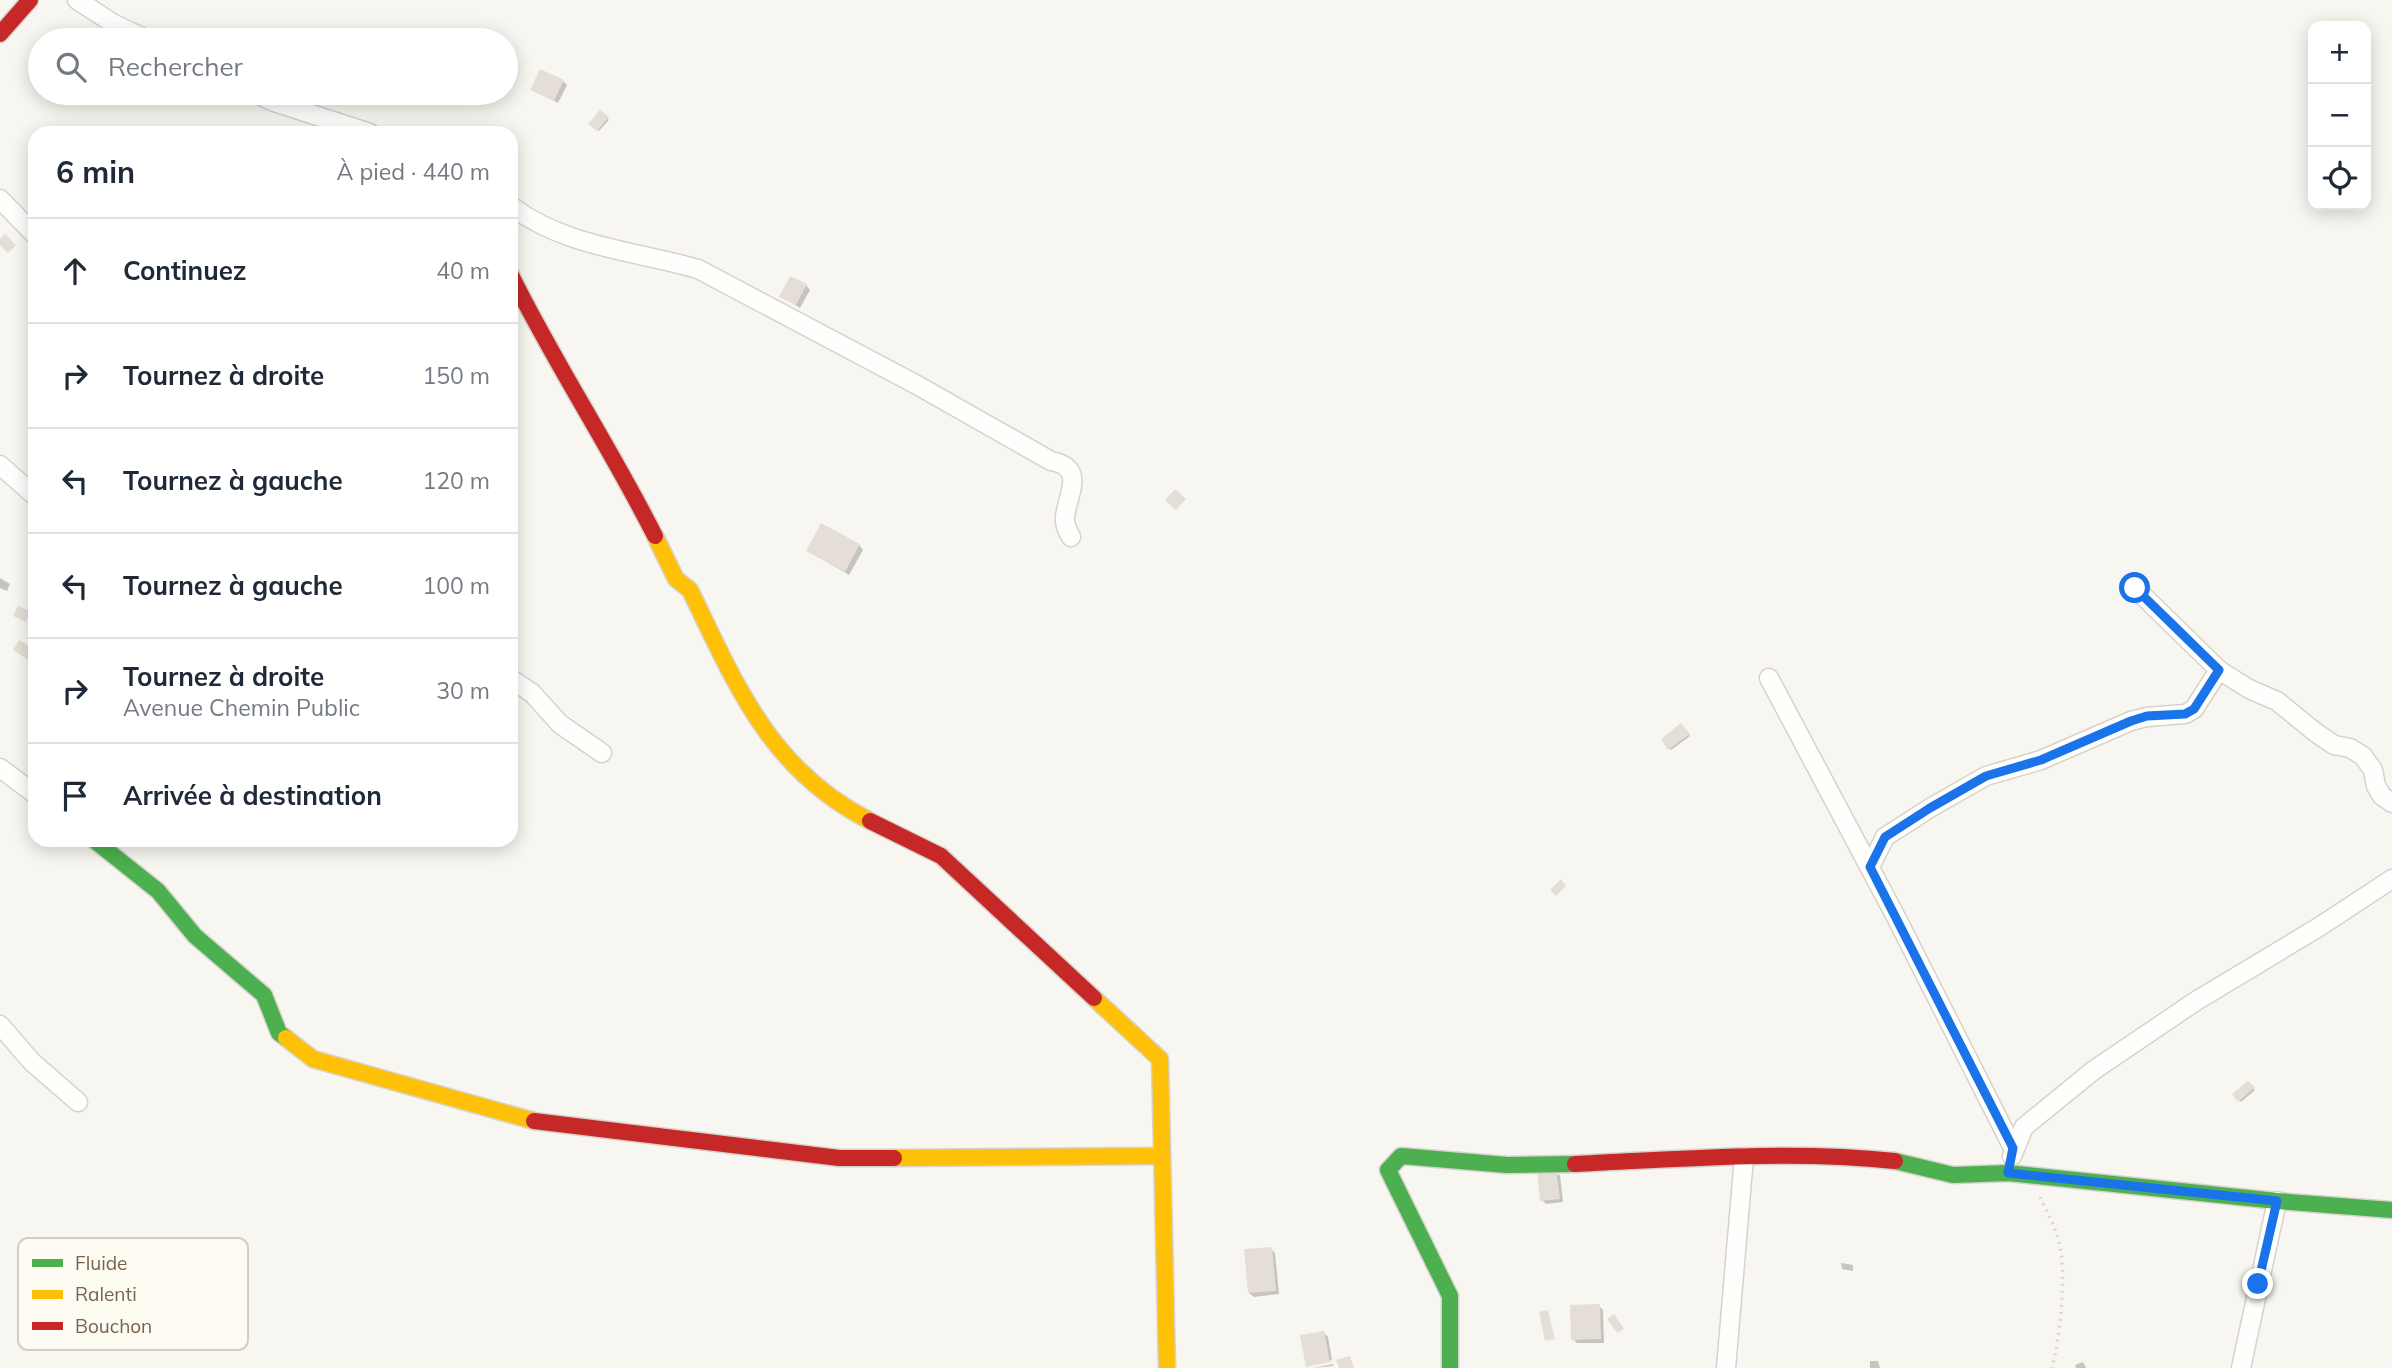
<!DOCTYPE html>
<html lang="fr">
<meta charset="utf-8">
<style>
:root{--surface:#fff;--page:#f6f6f7;--text:#1f2937;--muted:#747a83;--line:#e0e1e3}
body{margin:0;font-family:Mulish,sans-serif;background:var(--page);color:var(--text)}
.controls{position:absolute;right:21px;top:21px;display:grid;overflow:hidden;border-radius:14px;box-shadow:0 4px 18px #0003}
.controls button{width:63px;height:63px;display:grid;place-items:center;padding:0;border:0;border-bottom:2px solid var(--line);background:var(--surface);color:var(--text);font:35px sans-serif}
.stop{position:absolute;width:21px;height:21px;margin:-16px;border:5px solid #1a73e8;border-radius:50%;background:#fff}
.stop.end{background:#1a73e8;border-color:#fff;box-shadow:0 2px 7px #0008}
.list{margin:0;padding:0;list-style:none}
h2{display:flex;justify-content:space-between;align-items:center;height:91px;margin:0;padding:0 28px;font-size:30px}
h2 small{font-size:23px;font-weight:400;color:var(--muted)}
.list li{display:grid;grid-template-columns:46px 1fr auto;gap:21px;align-items:center;box-sizing:border-box;height:105px;padding:0 28px;border-top:2px solid var(--line)}
.list b{display:block;font-size:26px;white-space:nowrap}
.list p{margin:0;font-size:23px;white-space:nowrap;color:var(--muted)}
.list em{font-size:23px;font-style:normal;color:var(--muted)}
.icon{flex:none;width:38px;height:38px;fill:none;stroke:currentColor;stroke-width:2;stroke-linecap:round;stroke-linejoin:round}
.map{position:relative;flex:none;width:2392px;height:1368px;overflow:hidden}
.search{position:absolute;background:var(--surface);box-shadow:0 4px 18px #0003;left:28px;top:28px;width:490px;height:77px;display:flex;align-items:center;gap:18px;box-sizing:border-box;padding:0 24px;border-radius:38px;color:var(--muted);font-size:26px}
.panel{position:absolute;background:var(--surface);box-shadow:0 4px 18px #0003;left:28px;top:126px;width:490px;height:721px;border-radius:21px}
.map>svg:first-child{display:block}
</style>
<div class="map">
<svg width="2392" height="1368" viewBox="0 0 2392 1368">
<rect width="100%" height="100%" fill="#f8f6f0"/>
<g fill="#0003">
<path d="M563,81L567,85L558,103L532,89Z"/>
<path d="M601,113L609,120L599,131L591,124Z"/>
<path d="M806,285L810,290L800,308L781,296Z"/>
<path d="M859,545L863,550L849,575L808,551Z"/>
<path d="M0,578L10,584L7,591L0,588Z"/>
<path d="M1681,726L1690,736L1671,750L1663,739Z"/>
<path d="M2248,1083L2255,1090L2241,1102L2234,1094Z"/>
<path d="M1539,1173L1560,1175L1563,1202L1546,1204L1542,1200Z"/>
<path d="M1271,1249L1275,1253L1279,1294L1254,1297L1249,1293Z"/>
<path d="M1841,1263L1853,1265V1271L1842,1269Z"/>
<path d="M1599,1306L1603,1310L1604,1343H1577L1573,1339Z"/>
<path d="M1324,1333L1328,1337L1332,1360L1309,1365V1367L1308,1366Z"/>
<path d="M1870,1361H1878L1880,1368H1870Z"/>
<path d="M2083,1362L2086,1368H2076L2075,1365Z"/>
<path d="M1333,1364V1366L1312,1368Z"/>
</g>
<g fill="#e4ded6">
<path d="M540,69L564,80L554,101L530,90Z"/>
<path d="M600,110L609,117L597,131L588,124Z"/>
<path d="M5,234L16,245L8,253L0,245V239Z"/>
<path d="M790,276L807,284L796,305L779,297Z"/>
<path d="M1175,489L1186,499L1176,510L1165,500Z"/>
<path d="M821,523L860,544L845,572L806,551Z"/>
<path d="M18,606L30,611L26,622L13,616Z"/>
<path d="M19,640L35,650L30,661L13,650Z"/>
<path d="M1681,723L1690,734L1668,750L1661,739Z"/>
<path d="M1561,879L1566,886L1556,896L1550,890Z"/>
<path d="M2248,1081L2255,1087L2238,1102L2232,1094Z"/>
<path d="M1556,1169L1560,1199L1540,1201L1537,1172Z"/>
<path d="M1272,1247L1276,1291L1248,1293L1244,1249Z"/>
<path d="M1600,1304L1601,1339L1571,1340L1570,1305Z"/>
<path d="M1548,1310L1555,1339L1545,1341L1539,1312Z"/>
<path d="M1614,1314L1624,1329L1617,1333L1607,1319Z"/>
<path d="M1324,1331L1330,1362L1306,1367L1300,1335Z"/>
<path d="M1350,1356L1354,1368H1339L1336,1360Z"/>
</g>
<g fill="none" stroke-linecap="round" stroke-linejoin="round">
<g stroke="#d7d2cc" stroke-width="21">
<g id="street">
<path d="M77,0L114,24L148,40"/>
<path d="M255,93L274,102L370,133"/>
<path d="M0,199L35,235"/>
<path d="M511,206C565,247 636,251 698,269L917,385L1051,461C1086,467 1068,494 1065,516C1064,524 1067,530 1071,537"/>
<path d="M0,465L35,496"/>
<path d="M2135,588L2219,670L2249,689L2277,701L2315,732L2334,745L2350,748L2363,756L2373,770L2376,786L2382,796L2392,803"/>
<path d="M1769,678L1897,919L2013,1148"/>
<path d="M511,679L532,693L560,724L602,753"/>
<path d="M0,768L35,794"/>
<path d="M1870,867L1885,837L1930,808L1986,776L2041,760L2131,721L2147,717L2185,714L2194,709L2219,670"/>
<path d="M0,1025L32,1062L78,1102"/>
<path d="M2012,1156L2024,1127L2094,1070L2196,1001L2319,927L2392,879"/>
<path d="M1726,1368L1744,1157"/>
<path d="M2241,1368L2277,1201"/>
</g>
</g>
<g stroke="#d7d3cc" stroke-width="19">
<g id="fast">
<path d="M94,840L158,891L195,936L264,995L279,1033L286,1038"/>
<path d="M1895,1161L1953,1175L2008,1173L2277,1201L2392,1210"/>
<path d="M1450,1368V1296L1388,1170L1401,1156L1507,1165L1575,1164"/>
</g>
</g>
<g stroke="#d7d3cc" stroke-width="19">
<g id="slow">
<path d="M655,536L676,579L690,590C736,685 770,770 870,821"/>
<path d="M1094,998L1160,1059L1167,1368"/>
<path d="M286,1038L313,1059L534,1121"/>
<path d="M894,1158L1162,1156"/>
</g>
</g>
<g stroke="#d7d3cc" stroke-width="19">
<g id="jam">
<path d="M0,34L30,0"/>
<path d="M511,275C555,364 610,447 655,536"/>
<path d="M870,821L941,856L1094,998"/>
<path d="M534,1121L839,1158H894"/>
<path d="M1575,1164C1681,1159 1789,1150 1895,1161"/>
</g>
</g>
<path stroke="#dbd6d0" stroke-width="3.5" stroke-dasharray="2 5" stroke-linecap="butt" d="M2040,1197C2047,1212 2055,1226 2059,1242C2067,1271 2060,1339 2052,1368"/>
<use href="#street" stroke="#fefefd" stroke-width="18"/>
<use href="#fast" stroke="#4caf50" stroke-width="16"/>
<use href="#slow" stroke="#ffc107" stroke-width="16"/>
<use href="#jam" stroke="#c62828" stroke-width="16"/>
</g>
<g fill="none" stroke-linecap="round" stroke-linejoin="round">
<path stroke="#1a73e8" stroke-width="9" d="M2135,588L2219,670L2194,709L2185,714L2147,716L2131,721L2041,760L1986,776L1930,808L1885,837L1870,867L2013,1148L2008,1173L2277,1201L2258,1284"/>
</g>
<rect x="18" y="1238" width="230" height="112" rx="10" fill="#fefbf3" stroke="#d6cdc2" stroke-width="2"/>
<rect x="32" y="1259" width="31" height="8" fill="#4caf50"/>
<rect x="32" y="1290" width="31" height="9" fill="#ffc107"/>
<rect x="32" y="1322" width="31" height="8" fill="#c62828"/>
<g font-size="19" fill="#77634f">
<text x="75" y="1270">Fluide</text>
<text x="75" y="1301">Ralenti</text>
<text x="75" y="1333">Bouchon</text>
</g>
</svg>
<div class="controls">
<button>+</button>
<button>−</button>
<button><svg class="icon" aria-label="locate" viewBox="0 0 24 24"><circle cx="12" cy="12" r="6"/><path d="M12 2v4M12 18v4M2 12h4M18 12h4"/></svg></button>
</div>
<div class="stop" style="left:2135px;top:588px"></div>
<div class="stop end" style="left:2258px;top:1284px"></div>
<div class="search"><svg class="icon" aria-label="search" viewBox="0 0 24 24"><circle cx="10" cy="10" r="6"/><path d="M15 15l6 6"/></svg>Rechercher</div>
<section class="panel">
<h2>6 min<small>À pied · 440 m</small></h2>
<ul class="list">
<li><svg class="icon" aria-label="ahead" viewBox="0 0 24 24"><path d="M12 20V5M6 11l6-6 6 6"/></svg><div><b>Continuez</b></div><em>40 m</em></li>
<li><svg class="icon" aria-label="right" viewBox="0 0 24 24"><path d="M7 20v-9h11M14 6l5 5-5 5"/></svg><div><b>Tournez à droite</b></div><em>150 m</em></li>
<li><svg class="icon" aria-label="left" viewBox="0 0 24 24"><path d="M17 20v-9H6M10 6l-5 5 5 5"/></svg><div><b>Tournez à gauche</b></div><em>120 m</em></li>
<li><svg class="icon" aria-label="left" viewBox="0 0 24 24"><path d="M17 20v-9H6M10 6l-5 5 5 5"/></svg><div><b>Tournez à gauche</b></div><em>100 m</em></li>
<li><svg class="icon" aria-label="right" viewBox="0 0 24 24"><path d="M7 20v-9h11M14 6l5 5-5 5"/></svg><div><b>Tournez à droite</b><p>Avenue Chemin Public</p></div><em>30 m</em></li>
<li><svg class="icon" aria-label="arrive" viewBox="0 0 24 24"><path d="M6 21V4h12l-3 4 3 4H6"/></svg><div><b>Arrivée à destination</b></div></li>
</ul>
</section>
</div>
